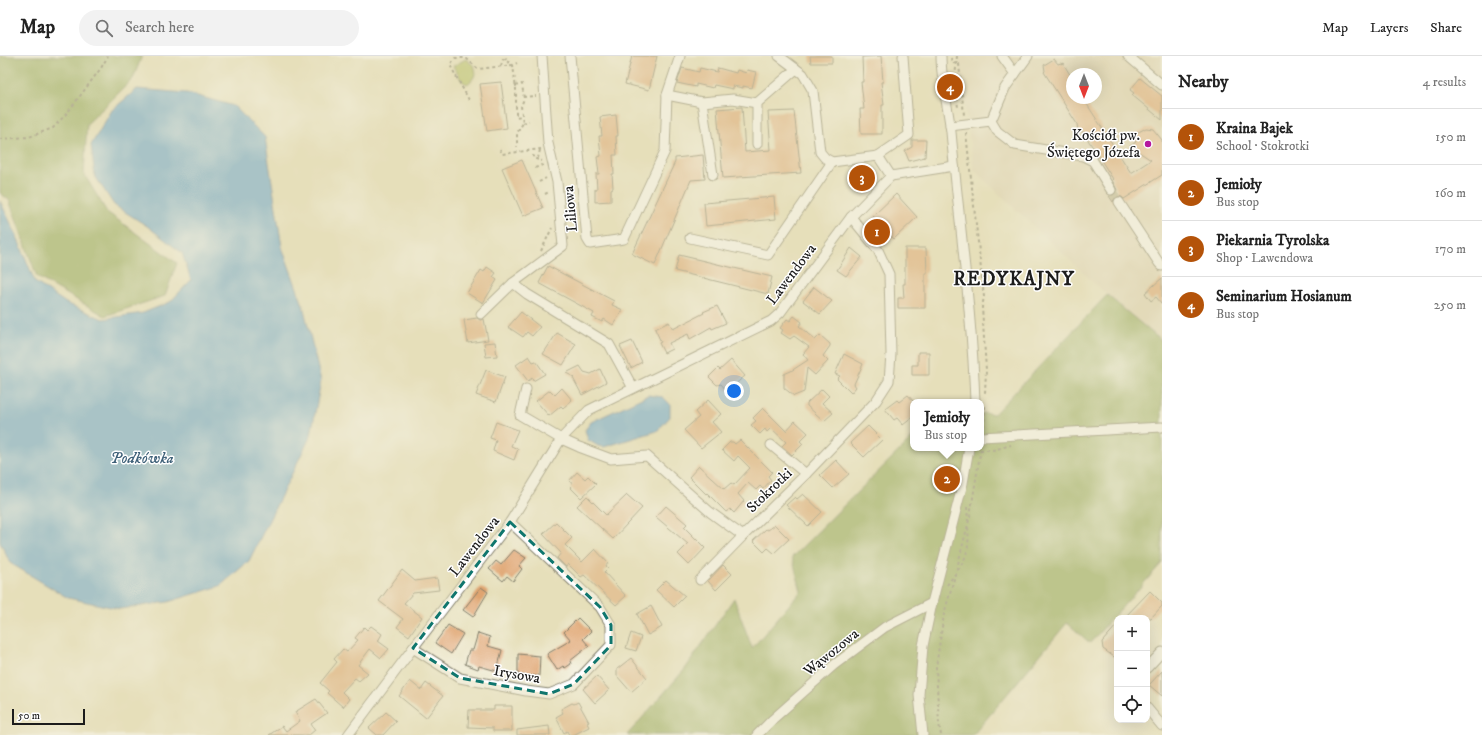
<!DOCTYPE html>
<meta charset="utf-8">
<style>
:root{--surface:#fff;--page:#f2f2f2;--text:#222;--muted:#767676;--line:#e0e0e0;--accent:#b45309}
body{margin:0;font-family:"IM FELL DW Pica",serif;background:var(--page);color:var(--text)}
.controls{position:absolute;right:12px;bottom:12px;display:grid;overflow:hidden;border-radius:8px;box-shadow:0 4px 16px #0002}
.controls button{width:36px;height:36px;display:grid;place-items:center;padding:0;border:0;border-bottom:1px solid var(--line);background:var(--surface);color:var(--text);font:20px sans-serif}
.compass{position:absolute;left:1066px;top:12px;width:36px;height:36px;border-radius:50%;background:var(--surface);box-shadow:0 4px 16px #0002;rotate:180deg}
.scale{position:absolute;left:12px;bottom:10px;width:73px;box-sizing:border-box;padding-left:4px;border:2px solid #1c1c1c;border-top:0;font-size:11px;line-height:14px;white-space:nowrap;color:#1c1c1c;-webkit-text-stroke:3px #fff;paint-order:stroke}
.you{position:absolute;left:734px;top:335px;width:14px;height:14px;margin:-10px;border:3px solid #fff;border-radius:50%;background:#1a73e8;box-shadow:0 0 0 6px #1a73e833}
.badge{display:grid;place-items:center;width:26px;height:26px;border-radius:50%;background:var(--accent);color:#fff;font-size:13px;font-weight:700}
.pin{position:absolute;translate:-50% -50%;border:2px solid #fff;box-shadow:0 1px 4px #0006}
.popup{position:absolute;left:910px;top:343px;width:74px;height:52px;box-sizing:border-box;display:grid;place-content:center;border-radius:8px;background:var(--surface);filter:drop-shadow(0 1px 3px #0005);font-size:13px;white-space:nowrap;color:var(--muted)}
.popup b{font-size:15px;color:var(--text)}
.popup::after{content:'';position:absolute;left:50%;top:100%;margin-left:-8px;border:8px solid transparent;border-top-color:var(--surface)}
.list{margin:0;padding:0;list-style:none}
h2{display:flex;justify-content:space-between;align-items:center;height:52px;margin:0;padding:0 16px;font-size:17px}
h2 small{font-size:13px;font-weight:400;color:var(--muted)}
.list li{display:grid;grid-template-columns:26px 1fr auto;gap:12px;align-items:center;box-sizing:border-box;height:56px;padding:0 16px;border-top:1px solid var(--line)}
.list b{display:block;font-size:15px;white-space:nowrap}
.list p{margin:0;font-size:13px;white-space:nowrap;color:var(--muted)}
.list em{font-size:13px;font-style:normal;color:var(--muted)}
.icon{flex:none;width:22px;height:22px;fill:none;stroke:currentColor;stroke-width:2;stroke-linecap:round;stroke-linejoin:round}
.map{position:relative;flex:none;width:1162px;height:679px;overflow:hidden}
header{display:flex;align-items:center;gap:24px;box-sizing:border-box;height:56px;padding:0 20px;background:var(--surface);border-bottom:1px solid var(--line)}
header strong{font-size:19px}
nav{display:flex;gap:22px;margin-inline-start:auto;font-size:14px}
.search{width:280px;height:36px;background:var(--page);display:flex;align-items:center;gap:10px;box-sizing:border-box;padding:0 14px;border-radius:22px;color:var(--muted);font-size:15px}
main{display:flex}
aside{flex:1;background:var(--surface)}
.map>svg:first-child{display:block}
</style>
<header>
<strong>Map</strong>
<div class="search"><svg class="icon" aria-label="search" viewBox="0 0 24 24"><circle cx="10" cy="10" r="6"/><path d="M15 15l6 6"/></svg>Search here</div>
<nav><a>Map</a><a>Layers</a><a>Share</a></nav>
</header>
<main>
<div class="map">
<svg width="1162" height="679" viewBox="0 0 1162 679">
<rect width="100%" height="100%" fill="#fff"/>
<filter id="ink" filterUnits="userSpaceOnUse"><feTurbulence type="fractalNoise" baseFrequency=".025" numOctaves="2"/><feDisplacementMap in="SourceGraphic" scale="8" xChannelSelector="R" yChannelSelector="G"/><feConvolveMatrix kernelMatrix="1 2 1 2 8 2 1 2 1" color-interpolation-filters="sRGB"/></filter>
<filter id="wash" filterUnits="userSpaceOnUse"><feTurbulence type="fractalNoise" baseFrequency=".012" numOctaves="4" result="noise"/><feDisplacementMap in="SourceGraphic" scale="16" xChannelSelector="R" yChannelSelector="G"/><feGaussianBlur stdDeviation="0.9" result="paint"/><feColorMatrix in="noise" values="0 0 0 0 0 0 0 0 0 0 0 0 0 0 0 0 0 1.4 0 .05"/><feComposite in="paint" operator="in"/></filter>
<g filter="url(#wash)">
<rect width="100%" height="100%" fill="#e6dfba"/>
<path fill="#ded2b4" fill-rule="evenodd" d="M959,0H1162V285L1107,239L974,114L960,14ZM1072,18H1096V42H1072Z"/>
<path fill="#b2bf61" stroke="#676e3e" d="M466,3C468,5 472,8 474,10C478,16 473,25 467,28L462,25L453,10Z"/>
<g fill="#8da657" stroke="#54613a">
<path d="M0,0H142L133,23L87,68L84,118L107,156L177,207L165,240L105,260L37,221L9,144L0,137Z"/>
<path d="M1107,239L1162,285V507L1090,587L1067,567L973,679H627L685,613L734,542L752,592L801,535L792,501L913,381V392H981V357L994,358Z"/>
</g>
<g fill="#61a3d4" stroke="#3e6078">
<path d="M137,33L187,37L234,50L265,81L282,191L303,249L321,325L311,379L249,505L220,530L168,546L120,553L68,542L10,507L0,486V145L16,178L35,226L66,247L103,263L143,257L170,246L191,224L182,197L147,170L114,149L95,120L91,89L112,54Z"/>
<path d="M648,339L663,341L670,348V361L657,375L604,391L598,390L588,384L585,374L591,366Z"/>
</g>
<g id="blocks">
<g fill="#dfa46f">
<path d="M632,0H657L649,34L625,28Z"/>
<path d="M810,0H832V7H811Z"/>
<path d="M881,0L883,26H881L884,49H882V78H861L860,53H864L861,26H863L862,1Z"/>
<path d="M1054,3L1058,8L1061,7V8L1063,7L1072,22V42H1083L1131,117L1151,104L1130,90L1136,86L1131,80L1146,72L1153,73L1162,84V119L1124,143L1122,141L1118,140L1115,141L1113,146L1109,140L1114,139L1117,134L1112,124L1113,123L1083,76L1078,75L1077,68L1044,16L1045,15L1044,9Z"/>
<path d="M682,12L699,16L700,12L717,16L718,12L736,17L737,14L746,17L747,14L756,16L752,32L743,30V32L733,30V33L714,29L713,32L696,28V31L677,27Z"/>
<path d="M1140,22L1162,40V64L1132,39L1134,37L1130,34Z"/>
<path d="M501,26L507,72L487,75L480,28Z"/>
<path d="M742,51L745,96L771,94L768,56L794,55L801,117L723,122L717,53Z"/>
<path d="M616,59L618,80H616L617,99H613L614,118H612L613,132L611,133V145L595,146V133H597L596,118H599L597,101L601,100L599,80H602L600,61Z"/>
<path d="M912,84H926L925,101L909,105L905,95L912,91Z"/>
<path d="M703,99L705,123L691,124L655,209L632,198L675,106V102Z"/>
<path d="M522,104L543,152L523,160L502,112Z"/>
<circle cx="862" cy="120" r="7"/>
<path d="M896,138L917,161L894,183L873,160Z"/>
<path d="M774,141L776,163L706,170L704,147Z"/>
<path d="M851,192L862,201L846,220L837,214Z"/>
<path d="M905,192H926L927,217H925V252H898V242H904L903,228H905Z"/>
<path d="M679,199L772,221L768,238L675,215Z"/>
<path d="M548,210L614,245L612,249L623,254L613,269L604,263L602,266L592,261L594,257L539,227Z"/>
<path d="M487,211L496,217L493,221L497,224L483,247L467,237L481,214L484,216Z"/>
<path d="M1162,222V248L1156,241L1151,245L1145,237Z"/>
<path d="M814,231L832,245L820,258L803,245Z"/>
<path d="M717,250L726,267L712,273L711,271L690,283L688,278L669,287L672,293L664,297L659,287L661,286L655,273L669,266L673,273L704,257L703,256Z"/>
<path d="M521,256L540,271L532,280L527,276L523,281L508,271Z"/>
<path d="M794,260L802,266L799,270L815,284L820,279L830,288V290L823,300L828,305L815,319L807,312L804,336L794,340L784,332V318L791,315L808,304L803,298L809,291L794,280L790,283L781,277L783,274L780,272L787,263L790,265Z"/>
<path d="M477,262L480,264L484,263L488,284L468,287L464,264Z"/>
<path d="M557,277L576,288L563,309L543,298Z"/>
<path d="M632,285L642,306L631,312L620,290Z"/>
<path d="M495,286L497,300L486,301L484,287Z"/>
<path d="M918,296H929V319H912V309H918Z"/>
<path d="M844,298L863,308L854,328L856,331L851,337L837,323L840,320L835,318Z"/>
<path d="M529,300L533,306L536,305L545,318L533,325L532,322L528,325L516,309Z"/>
<path d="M731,304L745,320L727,335L721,328L717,329L709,321L718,312L720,314Z"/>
<path d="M580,310L584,316L591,318L600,313L606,326L582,339L573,322L574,321L566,317Z"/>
<path d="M486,314L505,321L496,346L476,339Z"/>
<path d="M562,332L572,344L563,352L561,350L549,360L536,345L550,334L555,339Z"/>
<path d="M822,333L829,340L822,347L833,357L824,365L807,350V347Z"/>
<path d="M908,339L913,345V361L903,369L897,362L894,364L885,353L897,344L899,346Z"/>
<path d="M708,344L721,358L712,366L721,376L701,392L684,374L699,361L695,356Z"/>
<path d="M763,352L786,375L795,365L808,377L800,385L803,388L792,399L782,390L786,386L771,372L767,376L765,373L760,378L751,369L756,365L753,362Z"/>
<path d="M496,366L518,374L511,390L518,393L514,404L493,395L496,384L490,382Z"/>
<path d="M868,370L882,384L864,401L850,387Z"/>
<path d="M740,384L772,416L768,420L771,424L763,433L760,430L756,434L748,427L738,438L744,445L734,457L730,453L726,456L707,437L706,438L689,421L699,410L724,433L731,427L734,429L750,412L738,400L734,405L722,394L730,386H733L735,388Z"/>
<path d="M836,404L849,418L833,432L820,419Z"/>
<path d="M577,416L585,423L588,420L596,428L581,442L570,431L573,428L569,425Z"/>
<path d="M803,438L822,456L808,470L786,449L795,441L797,443Z"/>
<path d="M627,439L642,452L613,483L577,450L587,440L606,459Z"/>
<path d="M666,450L687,468L684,471L705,492L689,509L678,498L688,488L656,461Z"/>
<path d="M556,466L572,482L565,489L582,506L595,493L608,507L606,510L608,512L604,516L626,540L616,549L584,519L581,521L568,508L566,511L557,502L561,497L543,478Z"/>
<path d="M775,469L789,483L774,497L768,492L764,496L753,485L766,473L768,474Z"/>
<path d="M514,494L526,502L519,510L522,513L513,525L507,520L503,525L489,513L496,505L501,509Z"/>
<path d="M723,509L732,518L716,534L708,525Z"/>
<path d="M402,514L415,525L437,522L439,534L413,537L404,547L422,561L409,580L397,571L403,563L379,545Z"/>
<path d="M666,524L685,540L674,551L656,534Z"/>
<path d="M481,531L488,536L473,561L463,554Z"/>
<path d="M1150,535L1162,547V550L1151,562H1124Z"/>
<path d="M651,550L662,571L648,579L637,558Z"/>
<path d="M578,562L591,575L583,583L589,590L570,605L571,608L565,612L563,610L557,614L547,598L571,584L564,576Z"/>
<path d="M448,569L463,578L451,598L435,587Z"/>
<path d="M1117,569V603L1103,593L1102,586Z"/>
<path d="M371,570L382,578L378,585L389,593L381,602L370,593L358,609L368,617L359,625L355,622L342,636L349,643L343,651L327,637L329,635L320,627L337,606L334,603L343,593L347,596L358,584L355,582L364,571L367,574Z"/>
<path d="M478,577L490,581L488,590L502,594L497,615L479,610L478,613L465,608L469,594H473Z"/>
<path d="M631,577L641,581L636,595L626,592Z"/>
<path d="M518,598L540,600L539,620L518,619Z"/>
<path d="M631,602L647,622L631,636L617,620V613Z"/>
<path d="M1162,615V640L1149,629Z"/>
<path d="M597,620L609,634L595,647L583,633Z"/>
<path d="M410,625L421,634L426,627L443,640L426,662L399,640Z"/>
<path d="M316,643L327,657L311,668L315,674L309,679H269L282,670L286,675L300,665L295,656Z"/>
<path d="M578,646L589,666L587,667L589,671L573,679H569L567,675L564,677L556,661L563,657L561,653L572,647L574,648Z"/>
<path d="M494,650H512V675H493V672L468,671L469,654H494Z"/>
<path d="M386,656L396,665L383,679H377L369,672Z"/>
<path d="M549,670L550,679H517V674Z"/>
</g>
</g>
</g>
<g filter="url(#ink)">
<use href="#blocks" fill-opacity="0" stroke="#817e6b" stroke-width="1"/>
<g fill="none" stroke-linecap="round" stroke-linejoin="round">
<path stroke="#beb89a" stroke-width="9" stroke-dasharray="9 4.5" stroke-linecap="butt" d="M1111,134L1119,146"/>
<g stroke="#817e6b" stroke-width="11">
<g id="minor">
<path d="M570,0L587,183L590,188L624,183L665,95L667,39L680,0"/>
<path d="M779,0L803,18L813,35L820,96L825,102L832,106L878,100L891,120"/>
<path d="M941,0C941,25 948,50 951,76C959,166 972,256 975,346"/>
<path d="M1002,0L1015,18"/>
<path d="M1128,0L1162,29"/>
<path d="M667,39L702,46L733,43L757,47"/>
<path d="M702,46L713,119"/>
<path d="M991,65L997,75L1015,89L1083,100L1093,105L1111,134"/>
<path d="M950,70L991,65L1005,32L1028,0"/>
<path d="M757,88V47L796,13"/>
<path d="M878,100L909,79L903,0"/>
<path d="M1119,146L1159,207L1162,210"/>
<path d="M690,182L768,199L832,106"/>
<path d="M513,227L527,238L609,288L633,332"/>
<path d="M481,258L513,227L563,190L557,126L548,87L542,0"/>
<path d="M526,333L520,359L561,383L579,391L611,403L647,400L710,456L743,480L806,418L876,345L889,325L891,298L889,218L878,194L851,161"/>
<path d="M981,381L1162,371"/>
<path d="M771,389L806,418"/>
<path d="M700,524L743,480"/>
<path d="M413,592L460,622L526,635L549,638L574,628L611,589V569L600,551L510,466"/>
<path d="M1147,612L1162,596"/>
<path d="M1147,652L1162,670"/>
<path d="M348,679L413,592L510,466L561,383L589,354L771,265L780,257L851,161L891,120L954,110"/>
<path d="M757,679L773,663L834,609L885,571L932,547"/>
<path d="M923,679L919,639L923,590L932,547L963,427L969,392"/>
</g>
</g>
<g stroke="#817e6b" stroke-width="2" stroke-dasharray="3 3" stroke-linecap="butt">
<path d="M957,0L955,23L958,52"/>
<path d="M951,2L952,7L959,8L964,59"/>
<path d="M505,4L508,0"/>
<path d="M501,10L503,3L513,9L516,33V61L522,60"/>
<path d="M515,30L522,28L524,43L521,50L523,67L517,77V91"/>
<path d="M523,41L536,40"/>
<path d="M469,44L450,9L455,2H466L478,13L513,9L517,7"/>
<path d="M523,67L529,65"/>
<path d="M966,77L984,241L982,251L986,314L985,337"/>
<path d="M0,83L29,81L53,72L68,56L101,12L108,0"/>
<path d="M500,93L502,98L541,93"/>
<path d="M540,94L538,102L533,100V102L542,105"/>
<path d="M535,112L545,108"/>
<path d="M539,126L546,122"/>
<path d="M545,138L549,136"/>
<path d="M541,195L552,172"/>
<path d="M981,360L982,351"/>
<path d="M984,371L985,348"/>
<path d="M980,394H993L1011,389"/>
<path d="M967,451L968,465"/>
<path d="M958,514C969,498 969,488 968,469"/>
<path d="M947,529L955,518"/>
<path d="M941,679L939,668L936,611L944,558L956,516L970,460L981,392"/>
</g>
<use href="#minor" stroke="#fff" stroke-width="9"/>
</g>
</g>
<path d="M0 0H1162V679H0ZM510,466L600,551L611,569V589L574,628L549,638L460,622L413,592Z" fill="#e6dfba" fill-opacity=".55" fill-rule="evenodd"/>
<path fill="none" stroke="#0f766e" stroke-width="3" stroke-dasharray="8 5" stroke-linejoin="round" d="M510,466L600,551L611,569V589L574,628L549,638L460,622L413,592Z"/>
<circle fill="#b5179e" stroke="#fff" stroke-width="1.5" cx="1148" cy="88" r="4"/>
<g text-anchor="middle" stroke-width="3" stroke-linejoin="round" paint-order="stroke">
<g font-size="15" fill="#1c1c1c" stroke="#fff" text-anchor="end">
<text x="1140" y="84">Kościół pw.<tspan x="1140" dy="17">Świętego Józefa</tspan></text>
</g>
<g font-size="15" fill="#1c1c1c" stroke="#fff">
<text transform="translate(570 153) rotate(-95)" y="5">Liliowa</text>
<text transform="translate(791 218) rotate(-53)" y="5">Lawendowa</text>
<text transform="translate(769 434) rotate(-44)" y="5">Stokrotki</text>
<text transform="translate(474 490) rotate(-52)" y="5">Lawendowa</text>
<text transform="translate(831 596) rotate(-39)" y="5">Wąwozowa</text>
<text transform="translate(517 618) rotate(10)" y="5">Irysowa</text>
</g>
<g font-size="16" font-style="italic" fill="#3e6078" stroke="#fff">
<text x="142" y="407">Podkówka</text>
</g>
<g font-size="19" font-weight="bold" letter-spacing="1" fill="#1c1c1c" stroke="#fff">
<text x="1014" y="229">REDYKAJNY</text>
</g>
</g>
</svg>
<div class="controls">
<button>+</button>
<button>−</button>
<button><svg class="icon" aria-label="locate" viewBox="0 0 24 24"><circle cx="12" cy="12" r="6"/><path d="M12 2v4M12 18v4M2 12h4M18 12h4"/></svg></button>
</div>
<svg class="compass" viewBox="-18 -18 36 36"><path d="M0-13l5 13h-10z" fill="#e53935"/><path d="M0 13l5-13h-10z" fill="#767676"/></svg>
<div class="scale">50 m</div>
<div class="you"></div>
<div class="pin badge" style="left:877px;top:176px">1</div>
<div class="pin badge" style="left:947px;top:423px">2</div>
<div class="popup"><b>Jemioły</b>Bus stop</div>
<div class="pin badge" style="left:862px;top:122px">3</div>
<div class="pin badge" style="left:950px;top:31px">4</div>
</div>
<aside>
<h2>Nearby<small>4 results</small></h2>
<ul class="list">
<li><span class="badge">1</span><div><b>Kraina Bajek</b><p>School · Stokrotki</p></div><em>150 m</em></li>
<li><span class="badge">2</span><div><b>Jemioły</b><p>Bus stop</p></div><em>160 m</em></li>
<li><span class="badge">3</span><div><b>Piekarnia Tyrolska</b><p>Shop · Lawendowa</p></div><em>170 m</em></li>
<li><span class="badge">4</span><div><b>Seminarium Hosianum</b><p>Bus stop</p></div><em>250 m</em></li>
</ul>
</aside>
</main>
